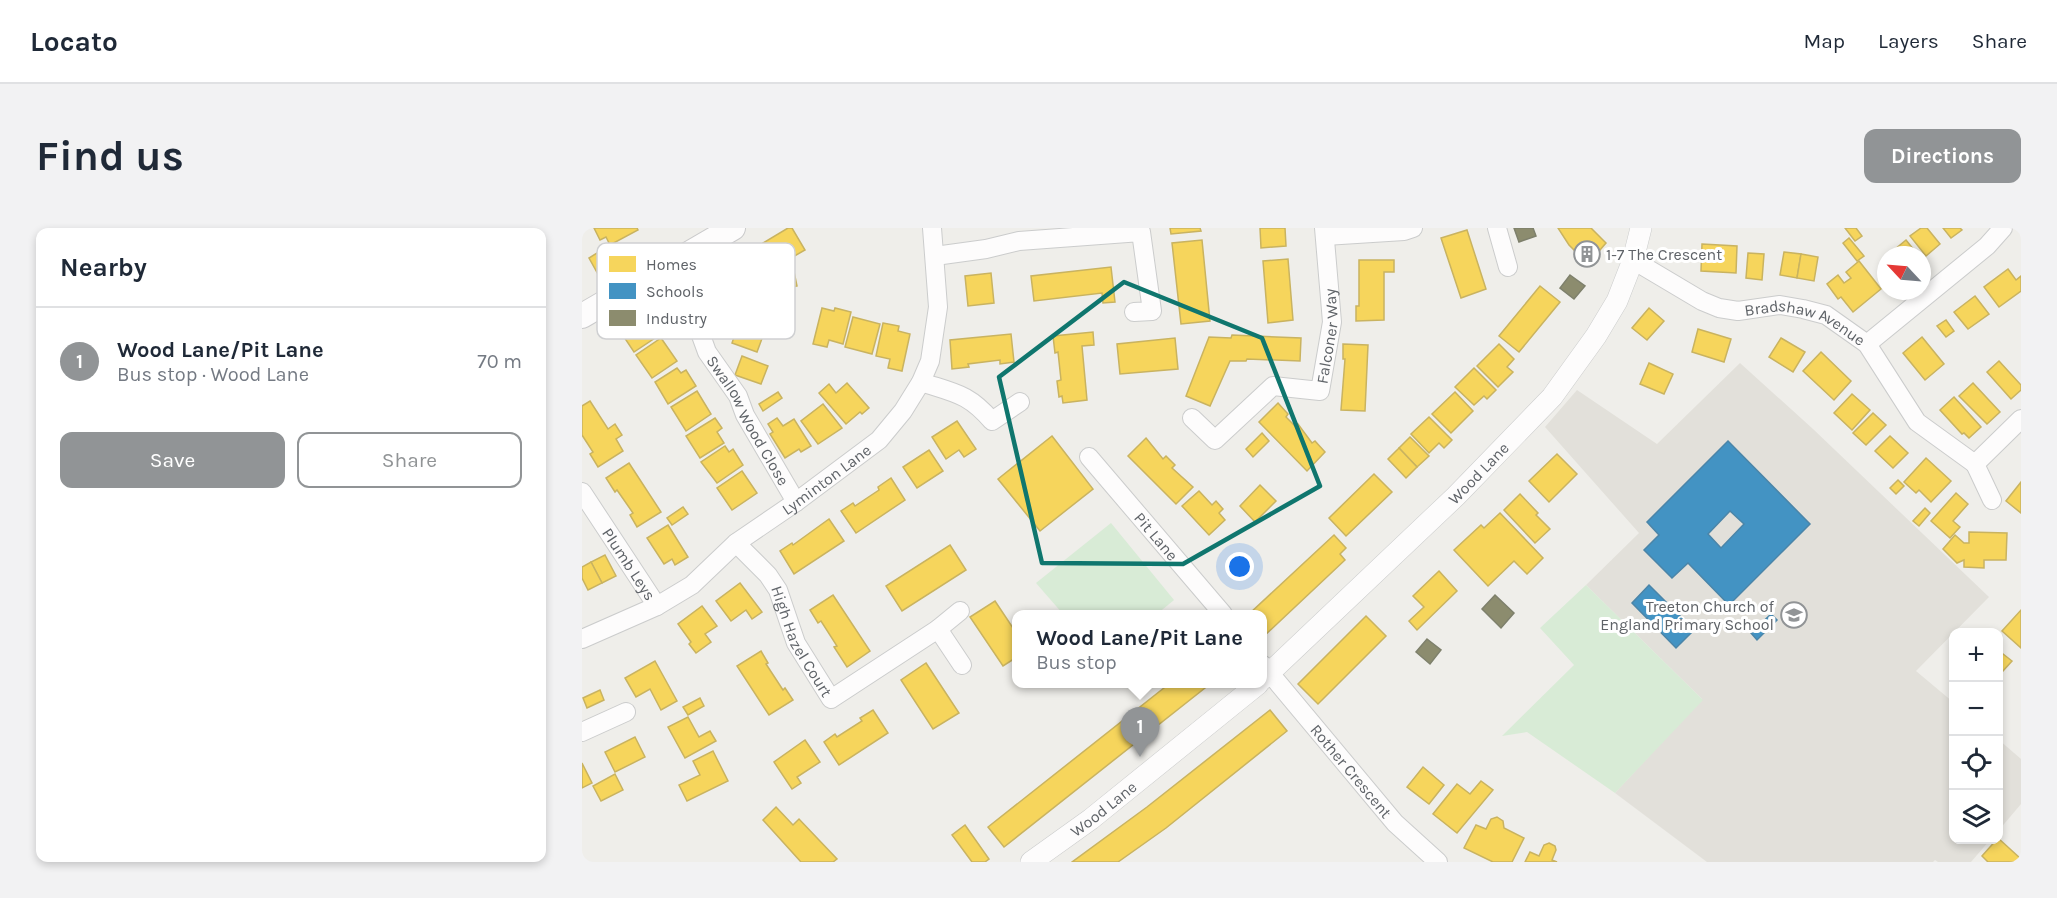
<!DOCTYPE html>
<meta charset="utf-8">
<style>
:root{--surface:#fff;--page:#f2f2f3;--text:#1f2937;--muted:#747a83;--line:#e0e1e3;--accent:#919496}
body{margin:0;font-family:Karla,sans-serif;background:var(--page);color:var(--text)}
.controls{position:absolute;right:18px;bottom:18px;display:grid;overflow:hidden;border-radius:12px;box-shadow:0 3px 9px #0003}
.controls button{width:54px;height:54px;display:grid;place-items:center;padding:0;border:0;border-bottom:2px solid var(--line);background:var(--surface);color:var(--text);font:30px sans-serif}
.compass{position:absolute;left:1295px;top:18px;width:54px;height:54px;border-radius:50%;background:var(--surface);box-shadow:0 3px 9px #0003;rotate:296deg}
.you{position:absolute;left:658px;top:339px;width:21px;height:21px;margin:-15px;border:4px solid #fff;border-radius:50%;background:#1a73e8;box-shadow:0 0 0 9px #1a73e833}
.badge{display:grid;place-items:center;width:39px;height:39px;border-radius:50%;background:var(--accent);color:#fff;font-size:20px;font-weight:700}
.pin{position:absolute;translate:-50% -50px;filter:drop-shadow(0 2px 3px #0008)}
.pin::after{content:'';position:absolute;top:32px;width:21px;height:18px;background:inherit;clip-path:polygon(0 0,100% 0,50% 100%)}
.popup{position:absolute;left:430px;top:382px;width:255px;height:78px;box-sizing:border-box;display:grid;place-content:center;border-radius:12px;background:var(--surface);filter:drop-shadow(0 2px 4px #0005);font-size:20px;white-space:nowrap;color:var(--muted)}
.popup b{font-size:22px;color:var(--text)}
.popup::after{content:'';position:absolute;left:50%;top:100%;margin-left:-12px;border:12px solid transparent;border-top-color:var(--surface)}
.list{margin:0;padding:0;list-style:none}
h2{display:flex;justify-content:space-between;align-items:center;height:78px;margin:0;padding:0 24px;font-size:26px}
h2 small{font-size:20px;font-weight:400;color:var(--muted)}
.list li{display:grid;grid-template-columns:39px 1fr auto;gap:18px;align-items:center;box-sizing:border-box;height:108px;padding:0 24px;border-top:2px solid var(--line)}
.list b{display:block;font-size:22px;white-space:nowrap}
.list p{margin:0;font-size:20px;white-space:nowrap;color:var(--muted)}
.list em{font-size:20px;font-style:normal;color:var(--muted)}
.actions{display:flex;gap:12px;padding:18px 24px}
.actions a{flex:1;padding:14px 0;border:2px solid var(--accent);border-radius:12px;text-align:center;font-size:21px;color:var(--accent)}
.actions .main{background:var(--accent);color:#fff}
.icon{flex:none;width:33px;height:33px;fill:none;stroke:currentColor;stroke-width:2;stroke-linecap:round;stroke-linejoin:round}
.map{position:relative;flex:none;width:1439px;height:634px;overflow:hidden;border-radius:12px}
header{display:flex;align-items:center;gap:36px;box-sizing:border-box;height:84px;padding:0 30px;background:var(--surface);border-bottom:2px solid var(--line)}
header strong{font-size:28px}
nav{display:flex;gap:33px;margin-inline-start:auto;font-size:21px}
.intro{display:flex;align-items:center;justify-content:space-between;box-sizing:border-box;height:144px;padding:0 36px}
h1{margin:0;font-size:42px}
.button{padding:15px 27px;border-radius:12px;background:var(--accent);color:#fff;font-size:21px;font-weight:700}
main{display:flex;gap:36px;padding:0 36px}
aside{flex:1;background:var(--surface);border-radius:12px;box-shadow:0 3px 9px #0003}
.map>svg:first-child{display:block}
</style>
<header>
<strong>Locato</strong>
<nav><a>Map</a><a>Layers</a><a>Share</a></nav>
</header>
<div class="intro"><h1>Find us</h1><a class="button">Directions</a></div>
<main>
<aside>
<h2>Nearby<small></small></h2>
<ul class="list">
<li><span class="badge">1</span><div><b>Wood Lane/Pit Lane</b><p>Bus stop · Wood Lane</p></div><em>70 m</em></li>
</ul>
<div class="actions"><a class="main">Save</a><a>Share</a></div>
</aside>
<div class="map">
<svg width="1439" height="634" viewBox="0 0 1439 634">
<rect width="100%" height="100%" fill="#efeeea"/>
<g fill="#e2e0da">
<path d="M1158,135L1231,201L1407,369L1334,443L1371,474L1372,612H1408L1389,634H1356L1353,632L1351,634H1125L1033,565L1120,471L1004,357L1057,305L963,199L995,162L1075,216Z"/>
<path d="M1417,512L1439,531V576L1417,602Z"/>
</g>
<g fill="#d8ebd6">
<path d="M529,295L592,372L575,386H481L454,355Z"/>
<path d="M1004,357L1121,472L1033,565L945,504L920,508L992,437L958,400Z"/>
</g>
<g fill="#f6d55c" stroke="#c9b360" stroke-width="1.5">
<path d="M12,0H55L56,2L28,17L24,9L18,12Z"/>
<path d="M206,0H210L223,22L195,38L181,15Z"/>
<path d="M588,0H618L619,3L589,6Z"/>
<path d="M678,0H703L704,18L679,20Z"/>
<path d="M976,0H1009L1024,15L1006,36L987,17Z"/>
<path d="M1263,0H1274L1280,8L1273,13Z"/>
<path d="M1339,0H1345L1358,16L1344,28L1328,8Z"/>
<path d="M1361,0H1378L1380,2L1369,10Z"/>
<path d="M885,2L904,61L879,70L859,10Z"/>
<path d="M1267,10L1282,28L1275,33L1261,15Z"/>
<path d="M620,12L628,93L599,96L590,15Z"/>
<path d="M1324,12L1336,27H1306Z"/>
<path d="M1120,16L1155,18L1154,45L1119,43Z"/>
<path d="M23,20L34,39L17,48L7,30Z"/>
<path d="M1202,24L1219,26L1215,50L1198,47Z"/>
<path d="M1166,25L1182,26L1180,52L1164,50Z"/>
<path d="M1219,26L1236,29L1232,53L1215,50Z"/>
<path d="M706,31L711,92L686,95L681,33Z"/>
<path d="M777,32H812V44H802V92L774,93V78H777Z"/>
<path d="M1277,33L1299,61L1271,84L1259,69L1256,71L1245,56L1256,47L1262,55L1269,50L1264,44Z"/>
<path d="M211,39L215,58L197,62L192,43Z"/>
<path d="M529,39L533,74L521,75L520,65L452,73L449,48Z"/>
<path d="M1426,41L1434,52L1439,48V63L1417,79L1402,59Z"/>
<path d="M409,45L412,75L386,78L383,48Z"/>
<path d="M958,58L978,74L937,124L917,108Z"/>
<path d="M172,60L199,70L189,95L163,86Z"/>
<path d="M1393,68L1407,86L1386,101L1372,84Z"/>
<path d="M240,80L252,83L253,80L269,84L261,116L247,112L245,119L231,116Z"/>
<path d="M1067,80L1082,93L1065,112L1050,100Z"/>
<path d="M63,82L79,106L52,124L36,100Z"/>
<path d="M159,89L185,97L175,124L150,115Z"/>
<path d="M271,89L298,96L290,126L263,119Z"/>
<path d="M1364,92L1372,103L1364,109L1355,98Z"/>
<path d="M301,95L317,98L316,103L328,106L320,143L306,140L308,131L294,128Z"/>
<path d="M1116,101L1149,111L1142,134L1110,124Z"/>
<path d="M511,104L512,117L500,118L505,172L481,175L480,168L477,169L475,153L479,152L476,124L473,125L471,108Z"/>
<path d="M429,106L432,134L418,136V132L386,136L387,139L370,141L368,112Z"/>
<path d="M650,107L719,110L718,133L665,131L664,133H648L628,178L604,168L627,109L649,110Z"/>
<path d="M1340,109L1362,136L1343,152L1321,125Z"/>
<path d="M79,110L95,133L70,150L54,127Z"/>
<path d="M593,110L596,141L538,146L535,116Z"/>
<path d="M1199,110L1223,124L1211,144L1187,129Z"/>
<path d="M761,116L786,117L783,183L759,182L763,131H761Z"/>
<path d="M917,116L932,131L925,139L931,144L916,159L895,138Z"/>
<path d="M1239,124L1269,153L1252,172L1221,143Z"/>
<path d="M160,128L186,138L179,156L153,147Z"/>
<path d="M1417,133L1439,157V162L1429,171L1405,144Z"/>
<path d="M1067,135L1091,146L1082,166L1058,156Z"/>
<path d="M95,140L99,145L104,142L114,158L86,176L73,154Z"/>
<path d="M892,140L914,162L905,171L902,168L892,177L873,159Z"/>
<path d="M265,155L287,180L280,186L278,184L264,196L237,165L247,156L254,165Z"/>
<path d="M1391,155L1418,184L1405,196L1377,168Z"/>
<path d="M115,163L129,186L104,203L89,179Z"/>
<path d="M196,164L200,170L181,183L177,176Z"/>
<path d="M873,164L891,183L869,205L850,186Z"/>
<path d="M1270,166L1288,182L1270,202L1252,185Z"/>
<path d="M1372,169L1399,199L1387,210L1382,205L1380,206L1358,182Z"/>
<path d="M8,173L26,201L33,196L40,207L34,211L41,223L16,239L8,226L11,224L0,207V178Z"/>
<path d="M696,175L706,186L704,189L714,199L716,196L730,215L733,213L743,224L725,243L677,194Z"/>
<path d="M241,176L260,200L236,216L219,193Z"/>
<path d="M1291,185L1304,197L1284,217L1271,205Z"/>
<path d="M847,189L870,212L862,220L857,215L847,225L829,206Z"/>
<path d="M133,190L140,200L135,204L142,215L118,230L104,208Z"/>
<path d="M195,190L201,198L212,191L229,218L219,224L217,221L203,230L188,206L191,204L186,196Z"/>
<path d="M375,193L394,221L382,229L377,222L364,231L350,209Z"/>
<path d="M680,205L687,213L671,229L664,221Z"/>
<path d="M470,208L511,261L458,303L416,251Z"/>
<path d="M1308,208L1326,225L1311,240L1293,223Z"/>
<path d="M828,209L847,228L835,239L817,220Z"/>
<path d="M564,210L581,231L584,228L593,237L590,240L611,259L594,276L546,228Z"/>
<path d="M143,218L147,224L151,221L161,237L135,255L119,234Z"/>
<path d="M817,220L835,239L824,250L806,231Z"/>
<path d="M347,222L361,243L335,260L321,239Z"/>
<path d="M975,226L995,246L967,274L947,253Z"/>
<path d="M1344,230L1369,253L1349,274L1337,262L1334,265L1322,254Z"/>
<path d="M47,235L79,284L55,299L48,287L51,285L35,262L33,264L24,250Z"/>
<path d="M160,243L175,265L150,282L135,260Z"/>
<path d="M792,246L810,264L764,308L747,290Z"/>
<path d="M309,250L323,272L274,305L259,283L271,275L273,278L297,262L296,259Z"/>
<path d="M1316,252L1322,258L1314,266L1308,260Z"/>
<path d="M1439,254V285L1424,273Z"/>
<path d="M678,257L694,273L673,294L658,278Z"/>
<path d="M617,263L630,277L634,273L641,281L637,285L643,292L627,307L600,278Z"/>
<path d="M1374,265L1386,276L1371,293L1378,299L1368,310L1349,293Z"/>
<path d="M938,266L956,285L954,287L968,301L953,315L922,282Z"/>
<path d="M101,279L106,286L90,297L85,290Z"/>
<path d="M1343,280L1348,285L1337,298L1331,293Z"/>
<path d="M918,285L961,330L945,346L932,333L906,358L872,322L899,297L902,300Z"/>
<path d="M247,291L262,313L212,346L198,323L210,315L211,317Z"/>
<path d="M86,297L106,329L93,337L90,331L82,336L65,310Z"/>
<path d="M1387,304L1425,305L1424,332H1402V340L1382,339V332L1375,335L1361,321L1373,307L1382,315H1387Z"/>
<path d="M752,307L764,320L758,326L763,332L681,409V386H667Z"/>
<path d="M368,317L384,342L320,383L304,358Z"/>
<path d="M23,327L34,348L20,355L9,334Z"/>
<path d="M9,334L20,355L6,362L0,350V339Z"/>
<path d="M857,343L875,363L835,402L827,393L842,379L831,368Z"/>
<path d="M158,355L180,384L170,391L164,382L149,393L134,373Z"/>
<path d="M251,367L288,423L265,439L252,419L255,418L239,393L236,395L228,382Z"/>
<path d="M413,373L435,406V429L421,438L388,389Z"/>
<path d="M120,378L135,398L123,406L129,414L114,425L107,416L109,414L96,396Z"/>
<path d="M1439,382V420L1420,403Z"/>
<path d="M784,388L804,408L736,476L716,456Z"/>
<path d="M1416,422L1430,433L1420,444L1416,442Z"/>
<path d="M179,423L186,435L184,436L201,462L203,460L211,472L187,487L155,438Z"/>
<path d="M73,433L95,473L79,482L68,461L54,469L43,450Z"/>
<path d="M344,435L377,485L351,501L319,452Z"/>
<path d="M587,456H628L422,619L406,599Z"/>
<path d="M18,462L22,472L5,480L1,470Z"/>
<path d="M118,470L122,478L106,487L101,479Z"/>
<path d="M291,482L306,505L257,537L242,514L253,506L255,509L280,493L278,490Z"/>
<path d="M688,482L705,503L584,600L536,634H490L565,579Z"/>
<path d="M106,489L117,509L128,503L134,513L103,530L86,499Z"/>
<path d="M53,509L63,529L33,544L23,524Z"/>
<path d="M223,512L238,534L215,549L219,555L210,561L192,534Z"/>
<path d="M131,523L146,553L105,573L97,557L118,547L111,533Z"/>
<path d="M0,535L10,555L0,560Z"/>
<path d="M841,539L862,557L847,576L825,559Z"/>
<path d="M33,546L41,562L19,573L11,558Z"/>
<path d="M899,553L911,562L875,605L851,586L875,556L888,566Z"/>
<path d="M194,579L211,597L217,591L255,631L251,634H219L181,592Z"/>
<path d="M915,589L921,593L922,600L942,610L930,634H911L882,620L894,597L904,601L909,591Z"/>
<path d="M383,597L407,631L403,634H390L370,607Z"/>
<path d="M1416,610L1439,631V634H1406L1400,628Z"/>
<path d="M967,615L973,618L974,622L970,632L975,634H943L948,624L957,628L962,617Z"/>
</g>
<g fill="#4393c3" stroke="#4b85a8" stroke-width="1.5" fill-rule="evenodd">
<path d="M1146,213L1228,296L1147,377L1106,335L1090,350L1062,322L1077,307L1065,294ZM1148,283L1162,296L1139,320L1126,306Z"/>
<path d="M1067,357L1112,402L1094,420L1050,375Z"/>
<path d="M1189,386L1195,392L1175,412L1169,405Z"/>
</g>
<g fill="#8c8c6e" stroke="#7e806c" stroke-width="1.5">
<path d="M932,0H951L954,8L937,14Z"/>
<path d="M988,47L1003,58L992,71L978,60Z"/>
<path d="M913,367L932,385L919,400L900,381Z"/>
<path d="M845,411L859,422L848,436L834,424Z"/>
</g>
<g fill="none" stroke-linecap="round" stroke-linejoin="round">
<g stroke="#cbcccc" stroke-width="20">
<g id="minor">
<path d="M915,0L926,39"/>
<path d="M743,8L822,3L831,0"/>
<path d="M353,28L404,21L437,13L559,4L570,83L552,84"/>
<path id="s1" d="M1051,32L1120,73L1137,80L1156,83L1198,77L1221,81L1244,87L1285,116L1335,194L1393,236L1439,191"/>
<path id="s2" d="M123,72L117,102L125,124L156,168L163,187L214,274"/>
<path d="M1285,116L1405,18L1421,0"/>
<path d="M339,154C372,165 386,165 410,193L438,174"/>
<path id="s3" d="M610,190L633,212L691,158L738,163L750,94L742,0"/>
<path id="s4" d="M507,229L641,386"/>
<path d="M1393,236L1410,272"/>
<path id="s5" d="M0,264L75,378"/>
<path id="s6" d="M154,315L186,347L196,362L214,415L249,471L356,401L380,437"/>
<path d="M356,401L378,383"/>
<path id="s7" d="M0,411L75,378L110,357L154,315L214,274L297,212L321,183L339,154L348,133L356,79L350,0"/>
<path id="s8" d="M681,437L813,595L856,634"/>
<path d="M0,504L44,484"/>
</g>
</g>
<g stroke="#cbcccc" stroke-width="22">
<g id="tertiary">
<path id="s9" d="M681,451L874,268L970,169L1014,108L1035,73L1051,32L1059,0"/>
<path id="s10" d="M449,634L509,591L676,456"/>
</g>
</g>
<g stroke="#cacacb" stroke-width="26">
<path id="secondary" d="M0,88L151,0"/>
</g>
<use href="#minor" stroke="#fdfcfc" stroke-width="18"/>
<use href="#tertiary" stroke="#fdfcfc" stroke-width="21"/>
<use href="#secondary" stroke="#fdfcfc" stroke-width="24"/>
</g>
<path fill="none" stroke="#0f766e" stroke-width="4.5" stroke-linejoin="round" d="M542,54L680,110L738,258L601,336L460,335L417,149Z"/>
<defs>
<g id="building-ring" transform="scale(1.35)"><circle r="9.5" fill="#fff" stroke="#919496" stroke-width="1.5"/><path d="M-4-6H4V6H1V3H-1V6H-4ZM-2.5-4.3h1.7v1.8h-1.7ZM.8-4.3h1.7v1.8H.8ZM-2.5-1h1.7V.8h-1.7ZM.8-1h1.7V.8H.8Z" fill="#919496"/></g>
<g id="school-ring" transform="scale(1.35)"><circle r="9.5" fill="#fff" stroke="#919496" stroke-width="1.5"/><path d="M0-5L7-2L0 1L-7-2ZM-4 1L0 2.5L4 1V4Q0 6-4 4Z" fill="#919496"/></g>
</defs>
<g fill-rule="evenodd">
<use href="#building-ring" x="1005" y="26"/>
<use href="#school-ring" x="1212" y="387"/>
</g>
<g text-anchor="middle" stroke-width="6" stroke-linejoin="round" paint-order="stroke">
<g font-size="16" fill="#5f6368" stroke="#fff" text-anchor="start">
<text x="1024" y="32">1-7 The Crescent</text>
<text x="1192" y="384" text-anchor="end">Treeton Church of<tspan x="1192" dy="18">England Primary School</tspan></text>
</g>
<g font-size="16" fill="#5f6368" stroke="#fff">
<text dy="6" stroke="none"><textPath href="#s1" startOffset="189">Bradshaw Avenue</textPath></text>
<text dy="6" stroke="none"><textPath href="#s3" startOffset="214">Falconer Way</textPath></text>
<text dy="6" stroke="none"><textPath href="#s2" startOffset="134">Swallow Wood Close</textPath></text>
<text dy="6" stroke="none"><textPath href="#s9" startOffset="298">Wood Lane</textPath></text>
<text dy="6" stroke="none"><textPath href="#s7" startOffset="294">Lyminton Lane</textPath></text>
<text dy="6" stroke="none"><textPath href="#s4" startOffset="104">Pit Lane</textPath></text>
<text dy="6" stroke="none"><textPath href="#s5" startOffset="86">Plumb Leys</textPath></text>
<text dy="6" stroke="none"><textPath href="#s6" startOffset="120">High Hazel Court</textPath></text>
<text dy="6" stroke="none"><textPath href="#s8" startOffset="138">Rother Crescent</textPath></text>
<text dy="6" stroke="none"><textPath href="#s10" startOffset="90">Wood Lane</textPath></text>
</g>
</g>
<rect x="15" y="15" width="198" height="96" rx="9" fill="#fff" stroke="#cfd0d2" stroke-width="1.5"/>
<rect x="27" y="28" width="27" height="16" fill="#f6d55c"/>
<rect x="27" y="55" width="27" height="16" fill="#4393c3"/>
<rect x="27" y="82" width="27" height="16" fill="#8c8c6e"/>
<g font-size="16" fill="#5f6368">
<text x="64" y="42">Homes</text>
<text x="64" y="69">Schools</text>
<text x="64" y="96">Industry</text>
</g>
</svg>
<div class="controls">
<button>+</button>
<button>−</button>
<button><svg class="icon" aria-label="locate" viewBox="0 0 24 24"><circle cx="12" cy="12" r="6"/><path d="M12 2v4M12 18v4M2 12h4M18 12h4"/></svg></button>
<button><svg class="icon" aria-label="layers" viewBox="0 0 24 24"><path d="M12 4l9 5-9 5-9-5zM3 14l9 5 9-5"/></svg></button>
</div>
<svg class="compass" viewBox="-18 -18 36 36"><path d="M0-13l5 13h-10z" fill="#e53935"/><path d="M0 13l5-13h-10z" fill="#747a83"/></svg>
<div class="you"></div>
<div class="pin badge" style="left:558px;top:529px">1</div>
<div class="popup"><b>Wood Lane/Pit Lane</b>Bus stop</div>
</div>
</main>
